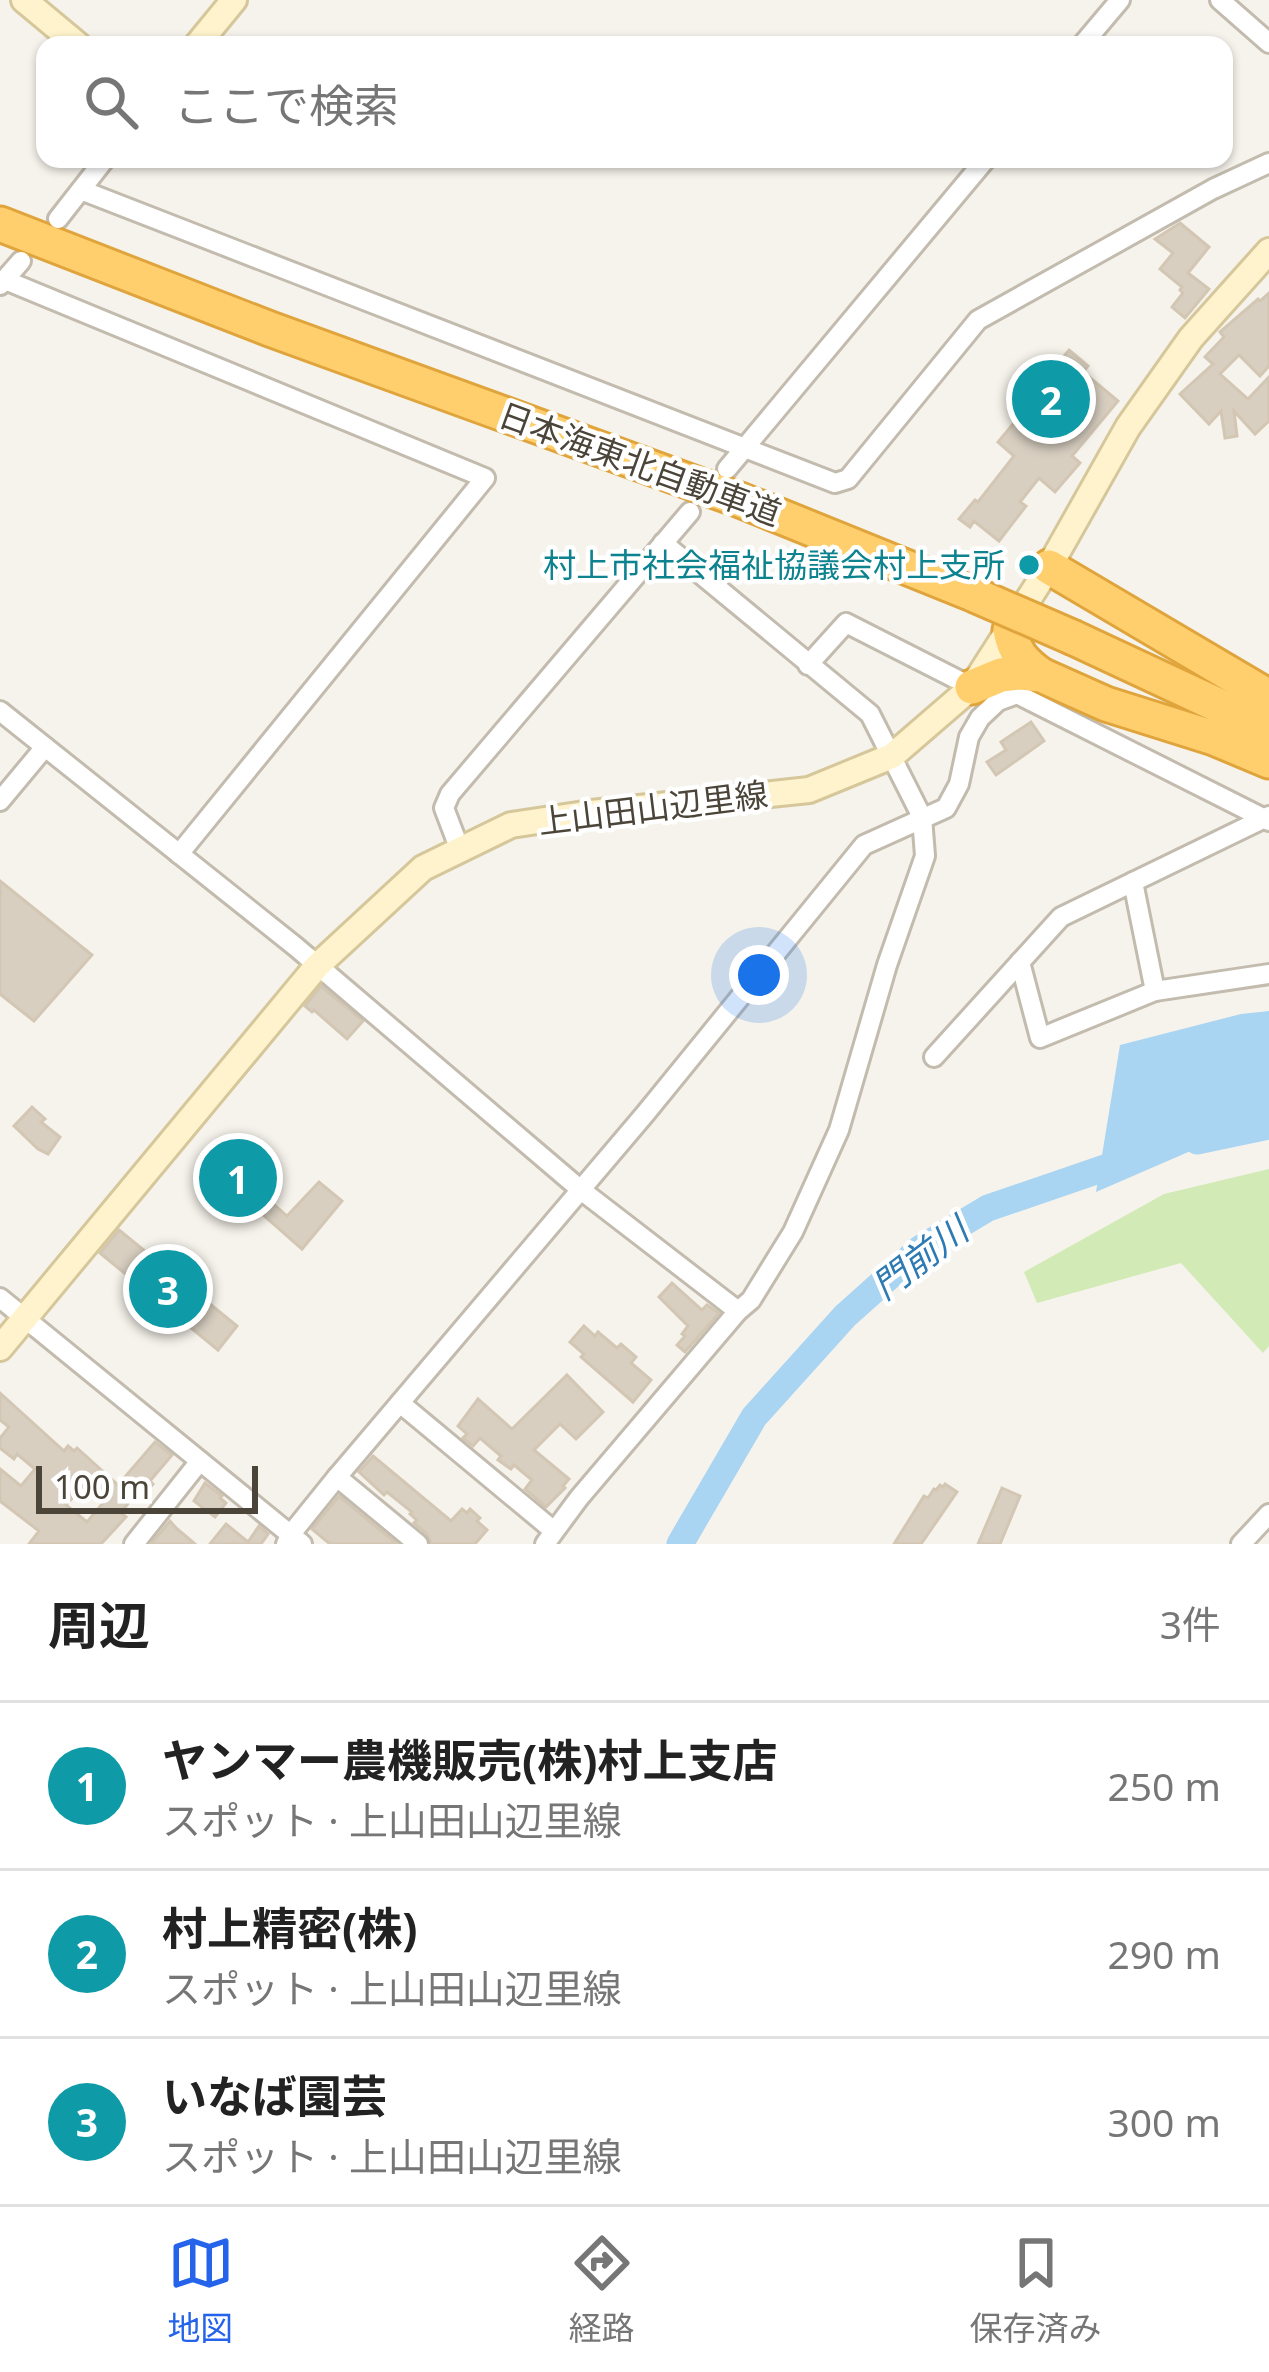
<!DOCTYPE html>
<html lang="ja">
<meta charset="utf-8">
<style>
:root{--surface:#fff;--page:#f6f6f6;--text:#222;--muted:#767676;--line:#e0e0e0;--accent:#2563eb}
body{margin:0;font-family:"Noto Sans","Noto Sans JP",sans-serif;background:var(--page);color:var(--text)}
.scale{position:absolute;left:36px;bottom:30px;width:222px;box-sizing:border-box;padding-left:12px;border:6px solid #4b4439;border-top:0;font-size:33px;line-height:42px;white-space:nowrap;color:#4b4439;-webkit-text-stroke:9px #fff;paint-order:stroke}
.you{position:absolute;left:759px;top:975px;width:42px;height:42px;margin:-30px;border:9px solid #fff;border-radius:50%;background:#1a73e8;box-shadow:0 0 0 18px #1a73e833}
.badge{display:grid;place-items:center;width:78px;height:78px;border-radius:50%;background:var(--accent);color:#fff;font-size:39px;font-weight:700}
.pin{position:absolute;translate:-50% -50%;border:6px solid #fff;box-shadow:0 3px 12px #0006}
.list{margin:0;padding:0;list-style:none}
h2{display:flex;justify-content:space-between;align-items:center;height:156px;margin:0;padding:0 48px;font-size:51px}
h2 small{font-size:39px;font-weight:400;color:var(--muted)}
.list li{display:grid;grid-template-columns:78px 1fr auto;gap:36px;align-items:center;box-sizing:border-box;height:168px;padding:0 48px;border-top:3px solid var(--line)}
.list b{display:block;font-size:45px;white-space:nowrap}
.list p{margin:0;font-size:39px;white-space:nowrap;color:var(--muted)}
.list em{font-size:39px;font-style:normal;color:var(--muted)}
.icon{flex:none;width:66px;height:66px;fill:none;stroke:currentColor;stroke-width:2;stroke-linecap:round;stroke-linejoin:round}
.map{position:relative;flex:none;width:1269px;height:1544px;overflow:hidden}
.search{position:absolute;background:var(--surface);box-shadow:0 3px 9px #0004;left:36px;right:36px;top:36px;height:132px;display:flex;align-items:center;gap:30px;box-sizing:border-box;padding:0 42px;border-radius:24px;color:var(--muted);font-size:45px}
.sheet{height:660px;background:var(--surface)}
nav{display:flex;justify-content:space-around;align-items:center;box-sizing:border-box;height:168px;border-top:3px solid var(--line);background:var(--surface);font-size:33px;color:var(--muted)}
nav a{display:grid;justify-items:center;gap:6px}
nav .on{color:var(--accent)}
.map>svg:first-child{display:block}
</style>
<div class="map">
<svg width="1269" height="1544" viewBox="0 0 1269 1544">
<rect width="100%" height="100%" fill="#f6f3ec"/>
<path fill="#d2eab5" d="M1269,1169V1346L1263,1353L1181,1263L1037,1303L1024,1272L1164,1194Z"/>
<path fill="#a9d4f2" d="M1269,1011V1117L1096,1192L1120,1045L1241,1014Z"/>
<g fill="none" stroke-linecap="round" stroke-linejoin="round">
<g stroke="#a9d4f2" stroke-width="27">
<path d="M1197,1141L1269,1126"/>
<path d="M680,1544L754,1417L845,1316L921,1248L988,1208L1131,1159"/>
</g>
</g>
<g fill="#d8cfc1" stroke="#d3c7b4" stroke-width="3" fill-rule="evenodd">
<path d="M1180,223L1209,247L1188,273L1209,289L1185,318L1172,307L1183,293L1180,290L1182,287L1160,269L1173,253L1155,239Z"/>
<path d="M1269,293V366L1260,376L1239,355L1220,374L1248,399L1269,377V421L1255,434L1234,411L1237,436L1225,438L1221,411L1209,424L1180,394L1213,364L1205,357L1224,337L1220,332L1258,299L1260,301Z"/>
<path d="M1069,350L1088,366L1083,372L1118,401L1072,456L1080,463L1055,492L1039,478L1020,502L1026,506L999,541L974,521L970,527L959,519L975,500L978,502L1014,456L998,442L1029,405L1026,402Z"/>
<path d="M1031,722L1044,741L996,775L987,762L1006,750L1001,742Z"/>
<path d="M0,881L92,955L34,1021L0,994Z"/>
<path d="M321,986L363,1021L347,1039L314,1010L312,1012L305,1006Z"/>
<path d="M32,1107L45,1119L41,1122L60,1137L48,1154L38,1149L14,1126Z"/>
<path d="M218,1142L277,1191L269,1200L287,1216L319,1182L342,1201L302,1249L260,1212L258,1214L199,1165Z"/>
<path d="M119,1230L237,1326L218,1350L100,1253Z"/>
<path d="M672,1283L702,1310L707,1305L719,1313L685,1352L677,1345L685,1336L682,1334L688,1326L659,1297Z"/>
<path d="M584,1326L595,1336L598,1332L617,1348L621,1344L636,1357L631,1363L651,1380L633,1402L581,1357L584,1354L570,1342Z"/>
<path d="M567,1375L603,1412L576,1439L560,1424L534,1450L569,1479L563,1486L565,1488L546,1507L525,1489L532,1480L514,1465L511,1469L498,1460L501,1456L480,1438L473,1446L463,1438L467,1434L458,1426L478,1399L512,1429Z"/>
<path d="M0,1393L64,1451L68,1446L74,1451L77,1448L118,1485L155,1442L172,1455L150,1481L153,1484L142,1496L137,1491L121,1513L126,1517L101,1544H29L39,1531L0,1501V1469L21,1486L35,1469L17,1454L14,1459L0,1448V1438L9,1427L0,1420ZM89,1479L109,1496L87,1522L66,1505Z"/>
<path d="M373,1456L451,1521L462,1509L467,1513L470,1509L480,1518L477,1521L487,1530L475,1544H431L427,1534L414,1523L417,1520L410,1514L412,1512L387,1492L384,1495L359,1472Z"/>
<path d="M205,1483L222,1496L220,1498L226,1503L215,1517L194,1501Z"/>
<path d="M945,1484L957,1492L921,1544H894L924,1496L928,1498L934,1489L936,1490L940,1485L943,1487Z"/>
<path d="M1002,1488L1020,1496L1000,1544H978Z"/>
<path d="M339,1496L397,1544H330L312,1529Z"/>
<path d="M170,1521L176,1528L195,1544H151Z"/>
<path d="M226,1524L248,1542L259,1526L268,1534L261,1544H210Z"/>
</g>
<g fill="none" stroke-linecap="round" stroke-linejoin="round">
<g stroke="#c2bbae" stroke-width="24">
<g id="street">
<path d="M1220,0L1269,43"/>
<path d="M1082,45L1120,0"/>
<path d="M81,190L835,483L848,479L978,320L1213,189L1269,163"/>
<path d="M58,219L105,159"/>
<path d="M5,280L485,478L179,854"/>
<path d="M0,285L21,261"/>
<path d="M727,469L986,159"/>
<path d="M808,665L846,623L972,687"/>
<path d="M0,711L296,947L581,1190L738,1311"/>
<path d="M0,801L45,747"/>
<path d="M460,850L444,808L450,794L690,512"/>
<path d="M1133,882L1155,991"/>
<path d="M1020,962L1040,1038L1155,991L1269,974"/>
<path d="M934,1057L1061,917L1269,816"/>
<path d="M0,1298L302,1544"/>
<path d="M400,1403L554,1531"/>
<path d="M337,1477L418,1544"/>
<path d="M134,1544L200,1461"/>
<path d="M286,1544L291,1534L337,1477L645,1114L864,845L946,808L959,784L969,737L980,718L998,701L1017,694L1269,821"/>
<path d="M545,1544L579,1498L738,1311L751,1300L793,1232L839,1130L887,965L925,856L922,817L870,714L663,543"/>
<path d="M1241,1544L1269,1514"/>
</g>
</g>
<g stroke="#d6c79b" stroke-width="30">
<g id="secondary">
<path d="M24,0L78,45"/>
<path d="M197,45L234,0"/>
<path d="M0,1348L317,966L423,868L511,825L591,813L809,790L892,756L972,687L1049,567L1128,427L1191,338L1269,251"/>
</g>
</g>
<g stroke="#e0a43c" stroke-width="39">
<g id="highway">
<path d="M0,224L270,329L740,500L975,595"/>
<path d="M1049,567L1269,697"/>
<path d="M1010,630C1014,652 1023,662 1041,675"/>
<path d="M1074,638L1269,729"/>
<path d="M972,687L1001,675L1020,673L1041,675L1106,704L1214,738L1269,761"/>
</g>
</g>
<use href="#street" stroke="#fff" stroke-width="18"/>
<use href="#secondary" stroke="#fff3cd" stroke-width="24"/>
<use href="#highway" stroke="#ffcf6e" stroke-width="33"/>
<g stroke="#e0a43c" stroke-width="39" stroke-linecap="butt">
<path id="highway-bridge" d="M975,595L1074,638"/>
</g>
<use href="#highway-bridge" stroke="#ffcf6e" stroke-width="33"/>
</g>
<circle fill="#0f9aa8" stroke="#fff" stroke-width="4.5" cx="1029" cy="565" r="12"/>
<g text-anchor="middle" stroke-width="9" stroke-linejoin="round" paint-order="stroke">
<g font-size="33" fill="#4b4439" stroke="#fff">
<text transform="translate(640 464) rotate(20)" y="12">日本海東北自動車道</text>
<text transform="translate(653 808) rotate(-7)" y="12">上山田山辺里線</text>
</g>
<g font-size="33" fill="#0d838f" stroke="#fff" text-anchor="end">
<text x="1005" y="577">村上市社会福祉協議会村上支所</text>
</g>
<g font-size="36" font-style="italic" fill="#2e7ab2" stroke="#fff">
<text transform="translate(920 1258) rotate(-37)" y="13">門前川</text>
</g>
</g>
</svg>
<div class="scale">100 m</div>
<div class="you"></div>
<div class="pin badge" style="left:238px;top:1178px;background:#0f9aa8">1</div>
<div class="pin badge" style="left:1051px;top:399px;background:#0f9aa8">2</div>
<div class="pin badge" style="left:168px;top:1289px;background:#0f9aa8">3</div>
<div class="search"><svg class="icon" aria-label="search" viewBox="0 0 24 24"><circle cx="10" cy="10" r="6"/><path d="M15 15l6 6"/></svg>ここで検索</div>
</div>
<section class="sheet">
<h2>周辺<small>3件</small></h2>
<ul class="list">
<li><span class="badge" style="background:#0f9aa8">1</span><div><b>ヤンマー農機販売(株)村上支店</b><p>スポット · 上山田山辺里線</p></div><em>250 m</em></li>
<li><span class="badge" style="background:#0f9aa8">2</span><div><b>村上精密(株)</b><p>スポット · 上山田山辺里線</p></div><em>290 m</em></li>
<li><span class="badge" style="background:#0f9aa8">3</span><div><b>いなば園芸</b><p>スポット · 上山田山辺里線</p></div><em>300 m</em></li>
</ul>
</section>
<nav>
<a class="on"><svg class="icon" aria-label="map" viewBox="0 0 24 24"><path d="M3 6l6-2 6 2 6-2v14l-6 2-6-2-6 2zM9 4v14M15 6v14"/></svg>地図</a>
<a><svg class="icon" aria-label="directions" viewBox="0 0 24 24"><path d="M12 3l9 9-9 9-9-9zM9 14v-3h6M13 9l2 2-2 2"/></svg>経路</a>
<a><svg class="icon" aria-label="saved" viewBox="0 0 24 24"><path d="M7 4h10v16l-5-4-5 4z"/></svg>保存済み</a>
</nav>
